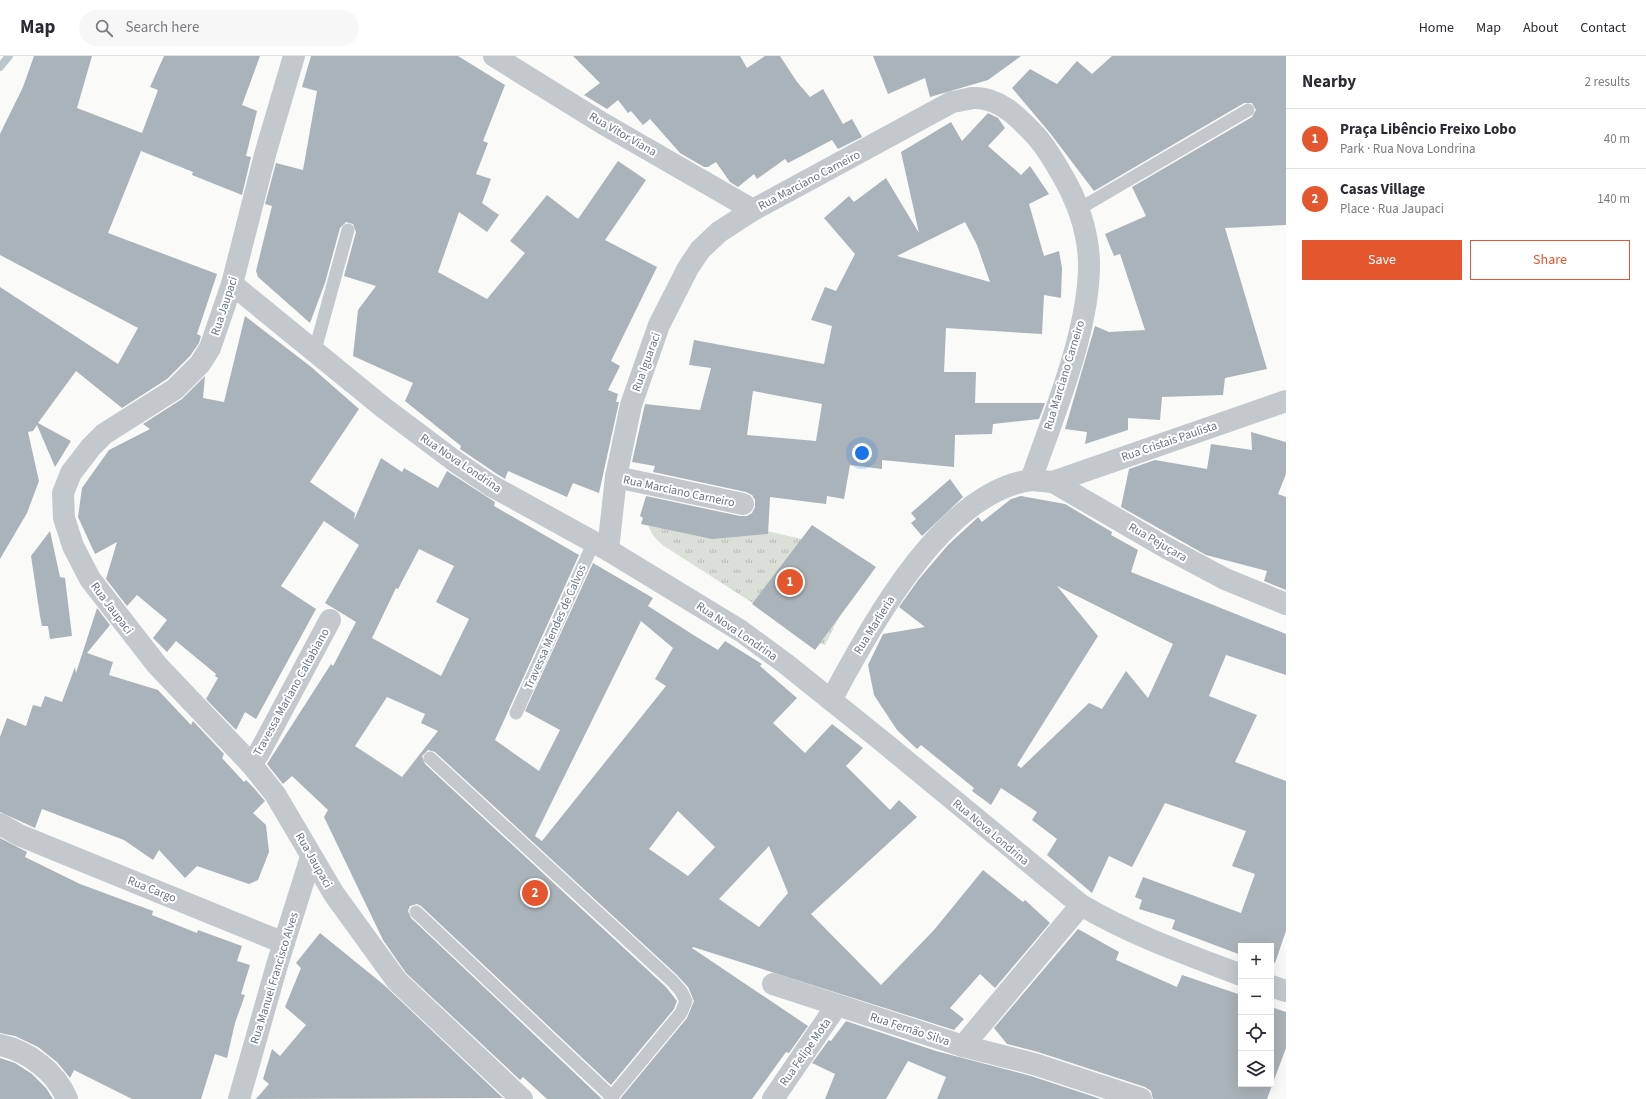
<!DOCTYPE html>
<meta charset="utf-8">
<style>
:root{--surface:#fff;--page:#f7f7f7;--text:#2b2b33;--muted:#7c7c81;--line:#e1e1e2;--accent:#e4572e}
body{margin:0;font-family:"Source Sans 3",sans-serif;background:var(--page);color:var(--text)}
.controls{position:absolute;right:12px;bottom:12px;display:grid;overflow:hidden;border-radius:0px;box-shadow:0 4px 16px #0002}
.controls button{width:36px;height:36px;display:grid;place-items:center;padding:0;border:0;border-bottom:1px solid var(--line);background:var(--surface);color:var(--text);font:20px sans-serif}
.you{position:absolute;left:862px;top:397px;width:14px;height:14px;margin:-10px;border:3px solid #fff;border-radius:50%;background:#1a73e8;box-shadow:0 0 0 6px #1a73e833}
.badge{display:grid;place-items:center;width:26px;height:26px;border-radius:50%;background:var(--accent);color:#fff;font-size:13px;font-weight:700}
.pin{position:absolute;translate:-50% -50%;border:2px solid #fff;box-shadow:0 1px 4px #0006}
.list{margin:0;padding:0;list-style:none}
h2{display:flex;justify-content:space-between;align-items:center;height:52px;margin:0;padding:0 16px;font-size:17px}
h2 small{font-size:13px;font-weight:400;color:var(--muted)}
.list li{display:grid;grid-template-columns:26px 1fr auto;gap:12px;align-items:center;box-sizing:border-box;height:60px;padding:0 16px;border-top:1px solid var(--line)}
.list b{display:block;font-size:15px;white-space:nowrap}
.list p{margin:0;font-size:13px;white-space:nowrap;color:var(--muted)}
.list em{font-size:13px;font-style:normal;color:var(--muted)}
.actions{display:flex;gap:8px;padding:12px 16px}
.actions a{flex:1;padding:9px 0;border:1px solid var(--accent);border-radius:0px;text-align:center;font-size:14px;color:var(--accent)}
.actions .main{background:var(--accent);color:#fff}
.icon{flex:none;width:22px;height:22px;fill:none;stroke:currentColor;stroke-width:2;stroke-linecap:round;stroke-linejoin:round}
.map{position:relative;flex:none;width:1286px;height:1043px;overflow:hidden}
header{display:flex;align-items:center;gap:24px;box-sizing:border-box;height:56px;padding:0 20px;background:var(--surface);border-bottom:1px solid var(--line)}
header strong{font-size:19px}
nav{display:flex;gap:22px;margin-inline-start:auto;font-size:14px}
.search{width:280px;height:36px;background:var(--page);display:flex;align-items:center;gap:10px;box-sizing:border-box;padding:0 14px;border-radius:22px;color:var(--muted);font-size:15px}
main{display:flex}
aside{flex:1;background:var(--surface)}
.map>svg:first-child{display:block}
</style>
<header>
<strong>Map</strong>
<div class="search"><svg class="icon" aria-label="search" viewBox="0 0 24 24"><circle cx="10" cy="10" r="6"/><path d="M15 15l6 6"/></svg>Search here</div>
<nav><a>Home</a><a>Map</a><a>About</a><a>Contact</a></nav>
</header>
<main>
<div class="map">
<svg width="1286" height="1043" viewBox="0 0 1286 1043">
<defs>
<pattern id="grass-tufts" width="24" height="20" patternUnits="userSpaceOnUse"><rect width="24" height="20" fill="#dadfd7"/><path d="M3 7l-1-3M5 7V3M7 7l1-3M15 17l-1-3M17 17v-4M19 17l1-3" fill="none" stroke="#b4b9b4"/></pattern>
</defs>
<rect width="100%" height="100%" fill="#fafaf8"/>
<path fill="url(#grass-tufts)" d="M647,447L814,486L871,507L846,547L825,589L812,585L664,490C647,476 647,468 647,447Z"/>
<g fill="none" stroke-linecap="round" stroke-linejoin="round">
<path stroke="#bbc7cb" stroke-width="8" d="M0,11L9,0"/>
</g>
<g fill="#aab3b9" fill-rule="evenodd">
<path d="M34,0H92L77,52L142,77L158,34L150,31L164,0H260L242,49L257,55L246,100L251,101L242,139L192,119L193,116L141,95L108,177L217,218L197,278L201,280L199,287L190,300L167,323L122,352L76,315L38,367L71,385L55,411L37,369L33,375L28,376L39,425L27,457L0,503V231L118,308L138,272L0,199V78L23,31Z"/>
<path d="M311,0H458L505,29L483,85L488,87L476,118L491,123L482,147L499,159L487,176L459,156L438,216L487,243L525,197L510,185L547,139L578,163L618,105L646,124L605,184L657,211L611,305L620,310L608,334L618,338L616,346H619L599,437L573,427L567,441L508,415L505,423L497,418L460,393L461,390L405,345L413,327L353,300L358,254L376,230L344,220L356,176L353,168L346,166L340,172L325,227L310,267L258,221L256,215L272,150L265,148L276,107L303,114L317,35L302,31Z"/>
<path d="M573,0H740L747,12L765,0H780L797,26L810,41L823,33L843,68L852,63L862,81L838,93L832,84L788,107L785,103L757,123L754,118L738,131L730,126L716,106L708,111H704L680,97L650,63L643,69L631,55L628,57L618,44L607,53L584,39L600,27Z"/>
<path d="M873,0H1021L988,24L930,41L925,22L888,38Z"/>
<path d="M1112,0H1286V169L1225,172L1267,313L1225,322L1223,339L1162,341L1160,364L1128,362V374L1085,388L1087,376L1065,373L1095,270L1109,276L1145,274L1120,198L1114,200L1105,178L1146,160L1132,131L1252,61L1256,54L1252,47H1244L1094,135L1050,77L1012,32L1030,13L1057,28L1077,5L1092,18Z"/>
<path d="M988,57L998,62L1005,72L988,90L1021,119L1030,110L1049,138L1029,148L1044,200L1059,195L1062,212L1061,242L1044,239L1042,278L946,272L944,316H976L975,347H1045L1039,363L993,368L992,378L955,379L954,411L882,404V413L850,409L844,443L827,440L826,448L770,441L768,478L712,483L641,468L643,462L640,460L646,440L740,460H747L752,457L755,451V444L752,439L746,436L653,416L655,410L632,406L645,348L700,354L711,312L689,309L694,284L824,308L832,270L811,264L825,231L836,235L855,198L824,162L849,140L854,146L886,122L919,177L901,96L951,66L962,85ZM965,166L977,189L990,226L897,200ZM753,335L822,348L816,385L747,379Z"/>
<path d="M245,260L310,310L359,353L310,426L355,457L354,464L381,402L402,416L404,412L438,432L447,415L495,446L494,450L579,499L495,684L539,715L560,674L525,655L593,507L653,542L648,550L695,580L718,594L725,585L762,608L760,610L797,642L773,667L805,697L832,668L863,692L846,710L890,754L899,744L917,761L811,858L881,929L934,874L983,814L1023,846L1025,844L1050,867L995,932L980,918L950,952L964,963L954,974L693,891L692,892L808,970L789,997L786,996L752,1043H620L687,962L694,945L688,931L677,919L435,696L428,694L422,700L425,708L666,931L677,945L674,953L611,1029L421,850L417,848L410,850L408,855L411,862L602,1043H547L523,1021L520,1024L406,917L383,884L324,761L328,754L292,720L283,728L267,708L331,608L333,610L356,566L325,547L359,489L324,465L304,495L281,530L316,553L256,663L245,656L236,674L206,643L218,622L215,620L216,618L176,585L167,596L153,582L167,564L137,539L127,550L106,523L117,486L95,498L78,461L82,432L109,394L150,373L143,368L182,343L205,320L203,342L224,346ZM419,493L454,510L436,546L469,563L441,620L372,582L396,532L398,533ZM641,565L673,592L655,623L666,630L542,785L535,780ZM387,641L425,658L421,667L438,675L402,721L355,690ZM678,755L715,791L688,820L649,793ZM769,790L788,837L759,871L719,843Z"/>
<path d="M1251,376L1286,386V418L1278,438L1286,441V534L1264,525L1267,515L1206,499L1121,451L1129,413L1155,404L1207,413L1211,388L1252,394Z"/>
<path d="M950,423L963,441L922,480L911,467L916,463L911,457Z"/>
<path d="M1021,440L1065,448L1112,476L1111,479L1138,494L1131,516L1286,578V619L1226,599L1209,640L1257,659L1235,706L1286,725V875L1275,907L1271,905V890H1241V899L1172,873L1175,864L1139,853L1142,844L1135,841L1143,821L1241,857L1255,818L1232,810L1246,775L1165,747L1132,811L1109,800L1092,837L1047,799L1057,783L1032,764L1037,756L1001,732L991,749L972,735L974,732L921,689L917,693L897,674L874,639L868,609L883,578L925,571L899,551L919,523L948,489L975,464L978,461L982,466L1011,443ZM1057,530L1173,588L1148,642L1126,615L1102,653L1089,647L1021,712L1017,709L1098,580Z"/>
<path d="M812,469L876,511L815,594L752,548Z"/>
<path d="M50,475L60,521L65,522L72,580L50,583L48,570H42L40,560L31,500Z"/>
<path d="M97,552L110,569L87,597L113,606L109,619L158,634L191,669L193,665L224,698L222,702L244,726L246,724L253,731L265,745L253,757L266,769L269,796L258,824L249,828L197,810L185,822L159,794L153,804L124,784L42,753L35,772L0,756V681L7,662L26,670L33,649L41,651L45,640L62,646L75,611L76,617Z"/>
<path d="M0,782L27,796L25,801L80,828L153,855L152,859L197,877L198,874L242,890L237,905L250,909L241,938L245,939L235,967L227,1002L215,998L201,1043H132L74,1014L70,1022L57,1006L38,991L15,980L0,977Z"/>
<path d="M1078,873L1119,896L1116,904L1177,931L1182,919L1241,939V1028H1271V951L1286,956V992L1267,1043H1153L1151,1035L1145,1031L1038,996L1007,988L994,972Z"/>
<path d="M320,877L384,929L503,1042L256,1043L269,1028L263,1023L272,993L280,1000L306,969L285,951L301,912L296,907Z"/>
<path d="M846,965L936,995L1031,1020L1101,1043H937L946,1021L908,1005L886,1043H825L835,1018L812,1007L829,984L831,985Z"/>
<path d="M0,1002L15,1007L32,1018L46,1032L53,1043H0Z"/>
</g>
<g fill="none" stroke-linecap="round" stroke-linejoin="round">
<g stroke="#c3c8cc" stroke-width="13">
<path d="M1079,153L1248,54"/>
<path d="M315,294L348,174"/>
<path d="M516,657L594,486"/>
<path d="M430,702L672,925L681,935L686,945L681,957L610,1043"/>
<path d="M416,856L612,1041"/>
</g>
<g stroke="#c3c8cc" stroke-width="22">
<path d="M294,0L266,95L232,228L210,292L200,308L175,333L104,378L91,391L71,417L63,437L64,462L73,490L90,523L157,609L251,708L275,738L334,838L397,925L522,1043"/>
<path d="M494,0L602,67L753,154"/>
<path d="M232,228L384,352L456,406L490,429L608,494L741,575L786,608L882,685L1081,849C1132,879 1186,898 1241,919"/>
<path d="M616,421L743,448"/>
<path d="M1031,424L1053,426L1165,491L1225,523L1286,548"/>
<path d="M1053,426L1286,345"/>
<path d="M608,494L616,421L631,349L659,269L688,212L700,194L719,176L753,154L952,46C959,45 966,43 973,42C1000,41 1019,62 1036,80C1046,91 1054,105 1061,117C1077,144 1088,174 1089,206C1090,274 1053,360 1031,424C941,437 871,571 831,644"/>
<path d="M251,708L259,697L330,564"/>
<path d="M0,768L19,779L284,887"/>
<path d="M773,928L963,990L1081,849"/>
<path d="M1271,930L1286,935"/>
<path d="M0,989C28,995 56,1016 67,1043"/>
<path d="M963,990L1034,1008L1141,1043"/>
<path d="M239,1043L277,909L311,801"/>
<path d="M773,1043L837,949"/>
</g>
</g>
<g text-anchor="middle" stroke-width="4" stroke-linejoin="round" paint-order="stroke">
<g font-size="12" fill="#657683" stroke="#fff">
<text transform="translate(623 78) rotate(30)" y="4">Rua Vitor Viana</text>
<text transform="translate(809 124) rotate(-28)" y="4">Rua Marciano Carneiro</text>
<text transform="translate(224 250) rotate(-72)" y="4">Rua Jaupaci</text>
<text transform="translate(646 306) rotate(-70)" y="4">Rua Iguaraci</text>
<text transform="translate(1064 319) rotate(-73)" y="4">Rua Marciano Carneiro</text>
<text transform="translate(1169 385) rotate(-19)" y="4">Rua Cristais Paulista</text>
<text transform="translate(461 407) rotate(34)" y="4">Rua Nova Londrina</text>
<text transform="translate(679 435) rotate(12)" y="4">Rua Marciano Carneiro</text>
<text transform="translate(1158 486) rotate(30)" y="4">Rua Pejuçara</text>
<text transform="translate(112 552) rotate(53)" y="4">Rua Jaupaci</text>
<text transform="translate(874 569) rotate(-58)" y="4">Rua Marlieria</text>
<text transform="translate(555 571) rotate(-66)" y="4">Travessa Mendes de Calvos</text>
<text transform="translate(737 575) rotate(34)" y="4">Rua Nova Londrina</text>
<text transform="translate(291 636) rotate(-61)" y="4">Travessa Mariano Caltabiano</text>
<text transform="translate(991 776) rotate(40)" y="4">Rua Nova Londrina</text>
<text transform="translate(314 804) rotate(60)" y="4">Rua Jaupaci</text>
<text transform="translate(152 833) rotate(22)" y="4">Rua Cargo</text>
<text transform="translate(274 922) rotate(-73)" y="4">Rua Manuel Francisco Alves</text>
<text transform="translate(910 973) rotate(18)" y="4">Rua Fernão Silva</text>
<text transform="translate(805 996) rotate(-55)" y="4">Rua Felipe Mota</text>
</g>
</g>
</svg>
<div class="controls">
<button>+</button>
<button>−</button>
<button><svg class="icon" aria-label="locate" viewBox="0 0 24 24"><circle cx="12" cy="12" r="6"/><path d="M12 2v4M12 18v4M2 12h4M18 12h4"/></svg></button>
<button><svg class="icon" aria-label="layers" viewBox="0 0 24 24"><path d="M12 4l9 5-9 5-9-5zM3 14l9 5 9-5"/></svg></button>
</div>
<div class="you"></div>
<div class="pin badge" style="left:790px;top:526px">1</div>
<div class="pin badge" style="left:535px;top:837px">2</div>
</div>
<aside>
<h2>Nearby<small>2 results</small></h2>
<ul class="list">
<li><span class="badge">1</span><div><b>Praça Libêncio Freixo Lobo</b><p>Park · Rua Nova Londrina</p></div><em>40 m</em></li>
<li><span class="badge">2</span><div><b>Casas Village</b><p>Place · Rua Jaupaci</p></div><em>140 m</em></li>
</ul>
<div class="actions"><a class="main">Save</a><a>Share</a></div>
</aside>
</main>
